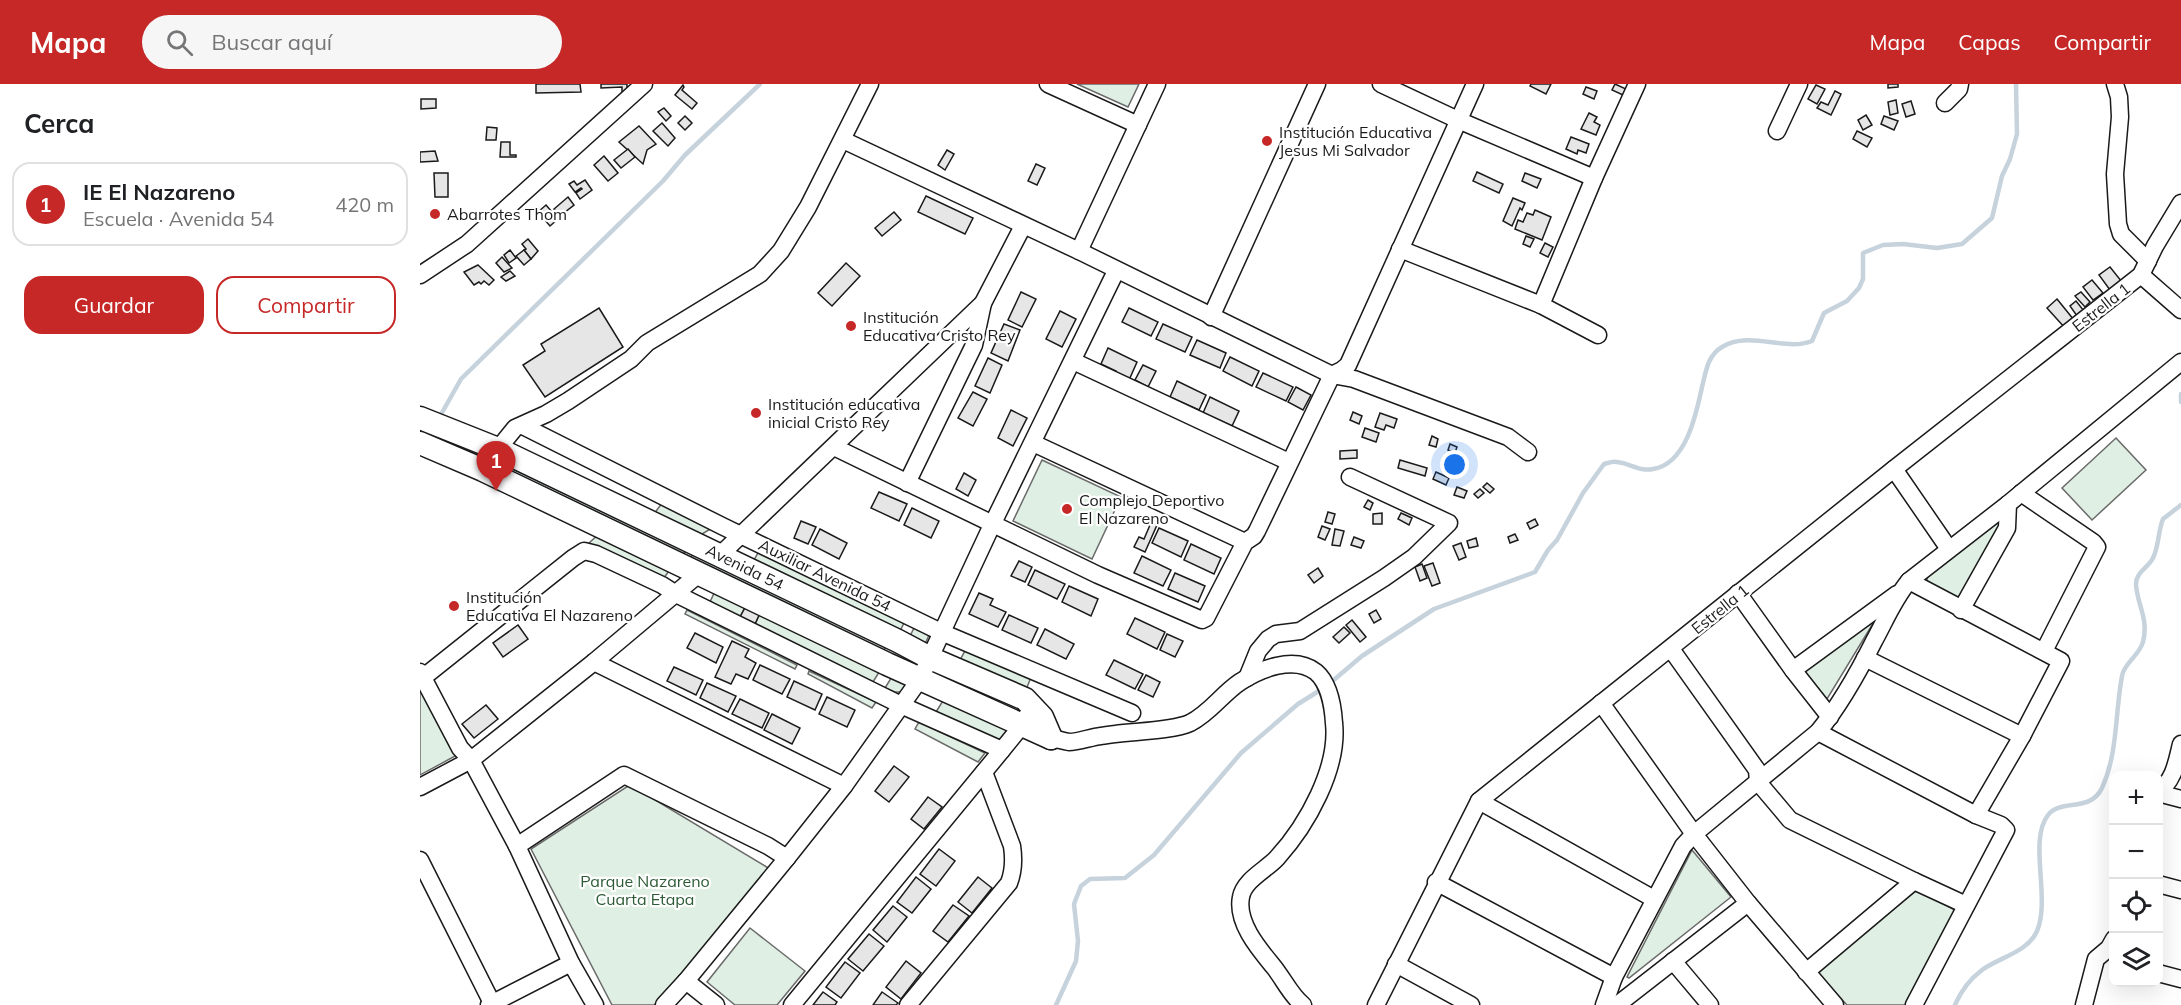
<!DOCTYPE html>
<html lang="es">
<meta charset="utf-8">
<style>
:root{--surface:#fff;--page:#f6f6f6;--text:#202124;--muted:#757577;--line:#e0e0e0;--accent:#c62828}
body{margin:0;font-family:Mulish,sans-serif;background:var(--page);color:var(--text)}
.controls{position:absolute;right:18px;bottom:18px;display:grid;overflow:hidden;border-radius:12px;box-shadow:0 6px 24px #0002}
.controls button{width:54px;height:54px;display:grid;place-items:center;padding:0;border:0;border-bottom:2px solid var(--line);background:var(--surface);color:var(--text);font:30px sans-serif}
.you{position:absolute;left:1035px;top:381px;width:21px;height:21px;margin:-15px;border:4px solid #fff;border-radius:50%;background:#1a73e8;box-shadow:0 0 0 9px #1a73e833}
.badge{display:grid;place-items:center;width:39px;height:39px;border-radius:50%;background:var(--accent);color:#fff;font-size:20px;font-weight:700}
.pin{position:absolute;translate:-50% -50px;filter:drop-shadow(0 2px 3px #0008)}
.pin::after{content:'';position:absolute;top:32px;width:21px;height:18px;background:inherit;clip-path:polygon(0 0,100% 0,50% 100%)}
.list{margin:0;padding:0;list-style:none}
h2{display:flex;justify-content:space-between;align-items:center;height:78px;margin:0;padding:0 24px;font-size:26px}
h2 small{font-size:20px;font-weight:400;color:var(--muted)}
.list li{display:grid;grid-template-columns:39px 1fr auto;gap:18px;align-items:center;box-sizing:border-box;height:84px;margin:0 12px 12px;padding:0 12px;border:2px solid var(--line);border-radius:18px}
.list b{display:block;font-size:22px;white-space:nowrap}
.list p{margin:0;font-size:20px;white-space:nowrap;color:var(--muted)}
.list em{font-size:20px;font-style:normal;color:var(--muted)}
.actions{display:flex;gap:12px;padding:18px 24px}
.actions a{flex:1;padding:14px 0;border:2px solid var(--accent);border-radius:18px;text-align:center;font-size:21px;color:var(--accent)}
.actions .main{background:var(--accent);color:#fff}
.icon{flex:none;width:33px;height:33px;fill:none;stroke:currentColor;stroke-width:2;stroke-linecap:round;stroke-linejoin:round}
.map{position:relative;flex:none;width:1761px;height:921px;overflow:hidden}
header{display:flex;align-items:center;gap:36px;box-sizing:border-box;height:84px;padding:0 30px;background:var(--accent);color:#fff}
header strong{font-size:28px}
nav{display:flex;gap:33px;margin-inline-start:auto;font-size:21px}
.search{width:420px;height:54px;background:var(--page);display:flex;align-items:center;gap:15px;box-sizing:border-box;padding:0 21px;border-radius:33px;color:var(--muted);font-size:22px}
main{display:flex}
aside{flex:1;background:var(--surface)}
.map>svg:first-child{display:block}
</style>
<header>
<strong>Mapa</strong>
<div class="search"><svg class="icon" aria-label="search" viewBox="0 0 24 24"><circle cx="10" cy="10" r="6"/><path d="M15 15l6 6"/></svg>Buscar aquí</div>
<nav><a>Mapa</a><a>Capas</a><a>Compartir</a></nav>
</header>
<main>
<aside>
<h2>Cerca<small></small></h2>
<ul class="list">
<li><span class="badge">1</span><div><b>IE El Nazareno</b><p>Escuela · Avenida 54</p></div><em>420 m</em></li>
</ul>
<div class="actions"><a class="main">Guardar</a><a>Compartir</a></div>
</aside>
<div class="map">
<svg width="1761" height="921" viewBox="0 0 1761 921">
<rect width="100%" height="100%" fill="#fff"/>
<g fill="#e0efe3" stroke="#6a6a6a" stroke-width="1.5">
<path d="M657,0H719L708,23Z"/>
<path d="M1696,354L1726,386L1672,436L1642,404Z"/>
<path d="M622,376L701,413L672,475L593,437Z"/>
<path d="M80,379L268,465L261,472L79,382Z"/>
<path d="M242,419L292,444L279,452L234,430Z"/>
<path d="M1577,439L1580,441L1540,515L1507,498V493Z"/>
<path d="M181,448L252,483L243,495L168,460Z"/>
<path d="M339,467L485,537L479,549L333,478Z"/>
<path d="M275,468L467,561L462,569L268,476Z"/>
<path d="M296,505L327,520L320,533L290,518Z"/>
<path d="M267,526L377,581L375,585L265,530Z"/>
<path d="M341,527L461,585L453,598L335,540Z"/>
<path d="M1460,528L1407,615L1384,587Z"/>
<path d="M495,542L507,548L509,551L506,558L503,559L489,554Z"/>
<path d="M546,565L611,593L606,606L539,578Z"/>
<path d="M389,587L456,618L452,624L388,590Z"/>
<path d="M473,591L486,600L481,608H475L465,604Z"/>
<path d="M0,606L37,671L0,691Z"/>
<path d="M524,615L589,647L580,656L516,628Z"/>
<path d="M499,638L565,669L558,678L495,645Z"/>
<path d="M208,702H212L350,785L260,894L234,921H192L111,765Z"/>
<path d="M1272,766L1311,813L1209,894L1207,893Z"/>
<path d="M1497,806L1535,826L1486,921H1427L1396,888Z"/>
<path d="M330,844L385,887L357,921H315L287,898Z"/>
</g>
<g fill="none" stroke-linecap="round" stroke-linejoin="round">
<g stroke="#c6d2dc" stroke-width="4.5">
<path d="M1761,310V318"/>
<path d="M19,334L41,295L243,97L265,71L340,0"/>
<path d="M909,600L942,572L1014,525L1115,488L1128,466L1137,456L1163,409L1184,380C1188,379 1193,377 1197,378C1210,379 1219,388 1233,385C1266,380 1276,331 1282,303C1286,288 1287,272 1302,263C1330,246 1365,268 1392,257L1404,229L1427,217L1439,204L1443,195V169L1463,161L1483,160L1517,164L1542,160L1572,134L1582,92L1590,75L1597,50L1596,0"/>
<path d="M636,921L656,877L658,857L654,820L661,802L670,795L705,794L734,771L821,669L878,620L902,605"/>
<path d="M1535,921C1541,907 1550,895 1562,886C1580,873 1608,868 1617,847C1631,814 1608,757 1628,731C1641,714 1670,729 1682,704C1698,669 1695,629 1702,592C1704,579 1719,572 1723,558C1729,534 1717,521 1716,500C1716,488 1728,484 1733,474C1739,462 1738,447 1743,435L1761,421"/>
</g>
</g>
<g fill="#e6e6e6" stroke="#1a1a1a" stroke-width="1.5">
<path d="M116,0H160L161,8L116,9Z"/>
<path d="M181,0H207V9L202,11V3L181,4Z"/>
<path d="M1111,0H1131L1126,10L1110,2Z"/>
<path d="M1195,0L1206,5L1203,11L1192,6Z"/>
<path d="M1468,0H1478V3L1468,4Z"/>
<path d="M263,1L264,3L262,6L277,19L272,25L255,11Z"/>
<path d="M1396,1L1405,5L1397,20L1388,15Z"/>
<path d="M1166,3L1177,7L1174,15L1163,10Z"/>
<path d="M1415,7L1421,10L1411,31L1397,24L1401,18L1408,21Z"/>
<path d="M1,15H16V24L1,25Z"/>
<path d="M1476,16L1478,29L1470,31L1468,18Z"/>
<path d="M1491,17L1495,30L1486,33L1482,20Z"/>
<path d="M244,24L251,32L246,37L238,28Z"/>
<path d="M1169,29L1177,33L1174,38L1180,41L1176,51L1161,45Z"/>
<path d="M1446,31L1452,41L1443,46L1438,36Z"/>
<path d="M265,32L272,39L265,46L258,39Z"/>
<path d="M1464,32L1478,37L1474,46L1461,40Z"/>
<path d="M242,39L255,54L248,62L233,47Z"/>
<path d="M219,42L236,60L227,66L223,80L199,58Z"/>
<path d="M67,43L77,44L76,56H66Z"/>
<path d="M1437,47L1452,54L1447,63L1433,55Z"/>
<path d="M1151,53L1169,60L1166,69L1158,66L1157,70L1146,65Z"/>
<path d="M81,58H90V71H96V73H80Z"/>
<path d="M208,65L215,73L201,84L194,76Z"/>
<path d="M527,66L534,70L525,86L518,81Z"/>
<path d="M15,67L18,77L0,78V68Z"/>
<path d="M184,72L198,89L188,97L174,81Z"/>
<path d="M616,80L625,84L617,101L608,97Z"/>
<path d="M1057,88L1083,100L1079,109L1053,97Z"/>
<path d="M14,89H28V113H15Z"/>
<path d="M1105,89L1121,95L1117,104L1102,97Z"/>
<path d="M165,96L172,106L160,115L156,109L162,105L161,104L155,108L149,100L154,97L157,101Z"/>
<path d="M506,112L553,134L545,150L498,128Z"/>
<path d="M148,113L154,121L140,132L134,125Z"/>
<path d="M1093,114L1105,119L1102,126L1100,124L1092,142L1083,137Z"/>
<path d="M126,121L138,135L130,142L118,128Z"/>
<path d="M1115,126L1131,133L1122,156L1095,145L1098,136L1103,138L1107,129L1113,131Z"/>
<path d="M474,128L481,136L462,152L455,144Z"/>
<path d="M1106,152L1114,155L1110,163L1103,160Z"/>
<path d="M108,155L118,167L111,175L104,166L106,165L102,160Z"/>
<path d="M1125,159L1133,163L1128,173L1120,169Z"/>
<path d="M90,166L96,174L89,179L84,171Z"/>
<path d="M104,166L111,175L104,181L96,172Z"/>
<path d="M82,173L92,184L84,188L76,179Z"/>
<path d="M426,179L440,192L412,222L398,209Z"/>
<path d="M58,181L74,196L69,201L64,197L61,200L59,198L54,201L44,188Z"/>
<path d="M1690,183L1702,198L1690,206L1679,191Z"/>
<path d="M90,187L95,192L86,197L81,193Z"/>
<path d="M1672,196L1683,209L1673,216L1663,203Z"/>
<path d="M601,208L616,215L602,243L588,236Z"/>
<path d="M1661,208L1670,218L1665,223L1655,212Z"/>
<path d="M1637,215L1654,236L1645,244L1627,224Z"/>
<path d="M1656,217L1664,227L1657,232L1650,222Z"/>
<path d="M179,224L203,263L125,313L103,281L125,267L121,260Z"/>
<path d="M709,224L738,238L731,252L702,238Z"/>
<path d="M640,227L656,235L642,263L626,255Z"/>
<path d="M584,240L600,246L588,277L571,269Z"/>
<path d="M743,240L772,253L765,268L736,255Z"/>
<path d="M777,256L806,269L800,284L770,271Z"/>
<path d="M688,264L717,278L709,296L694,290L696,287L681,280Z"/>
<path d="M810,273L839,287L832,302L803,287Z"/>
<path d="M568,274L582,281L570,309L555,302Z"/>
<path d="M723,281L736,287L728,303L715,296Z"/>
<path d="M843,289L873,303L866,317L836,303Z"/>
<path d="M757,297L786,311L779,326L750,313Z"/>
<path d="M876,303L891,311L883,326L868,318Z"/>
<path d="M553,308L567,315L553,342L538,334Z"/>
<path d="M790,313L819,327L812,342L783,329Z"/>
<path d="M591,326L607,334L593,362L578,354Z"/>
<path d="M933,328L942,332L939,340L930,336Z"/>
<path d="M960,329L977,335L974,344L966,341L964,346L955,343Z"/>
<path d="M945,344L959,349L956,358L942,353Z"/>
<path d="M1012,352L1018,355L1016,363L1009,361Z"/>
<path d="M1030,360L1037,363L1035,369L1028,366Z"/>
<path d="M937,366V374L920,375V367Z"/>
<path d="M980,376L1007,384L1005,392L978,384Z"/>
<path d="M1016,388L1029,394L1026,401L1013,395Z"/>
<path d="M544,389L556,396L548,412L536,405Z"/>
<path d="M1067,399L1074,405L1070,409L1063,403Z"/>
<path d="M1037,403L1047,407L1044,414L1034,411Z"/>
<path d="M1060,405L1064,409L1058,414L1054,410Z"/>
<path d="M459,408L487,420L479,437L451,424Z"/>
<path d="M948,416L953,419L950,426L944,423Z"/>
<path d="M492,424L519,437L511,454L484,441Z"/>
<path d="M908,428L915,430L912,440L905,438Z"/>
<path d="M962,429V440H953V430Z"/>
<path d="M981,429L992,434L989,441L978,435Z"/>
<path d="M725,435L737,441L725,468L714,463L719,453L724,455L730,441L724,439Z"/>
<path d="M1115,435L1118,441L1110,445L1107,439Z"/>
<path d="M381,437L396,443L388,460L374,454Z"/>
<path d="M902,442L910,445L905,456L898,453Z"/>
<path d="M739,444L768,457L761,473L732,459Z"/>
<path d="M400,445L427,459L419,475L392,461Z"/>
<path d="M915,445L924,447L920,462L912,461Z"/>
<path d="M1095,450L1098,456L1090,459L1088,453Z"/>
<path d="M934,453L944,457L941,464L931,461Z"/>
<path d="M1056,454L1058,462L1049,464L1047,457Z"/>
<path d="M1041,459L1046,473L1039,476L1033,462Z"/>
<path d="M771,460L801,474L794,490L764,476Z"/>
<path d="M722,472L751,486L743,502L714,489Z"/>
<path d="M599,477L612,483L605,498L591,492Z"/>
<path d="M1013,479L1020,499L1012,502L1004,482Z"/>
<path d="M1002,480L1007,494L1000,497L995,483Z"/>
<path d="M898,484L903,492L894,499L888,491Z"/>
<path d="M615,486L645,500L637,515L608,501Z"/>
<path d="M755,489L785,502L778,518L748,505Z"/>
<path d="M649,502L678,515L671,532L642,518Z"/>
<path d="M559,509L573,515L570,521L586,528L578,543L549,530Z"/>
<path d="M327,520L341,527L335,540L320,533Z"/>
<path d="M956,526L961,535L954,539L949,530Z"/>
<path d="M589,531L618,544L611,559L582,546Z"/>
<path d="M715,534L745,548L737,565L707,550Z"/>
<path d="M932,536L946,553L940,558L926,541Z"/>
<path d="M98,541L108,555L83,573L73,559Z"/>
<path d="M924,543L930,549L919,559L913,553Z"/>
<path d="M625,545L654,560L646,575L617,561Z"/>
<path d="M275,549L303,563L296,579L267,564Z"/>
<path d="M747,550L763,557L755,573L740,566Z"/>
<path d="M312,557L329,565L325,573L336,579L328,595L316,590L311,600L295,593Z"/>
<path d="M694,576L723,590L715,605L686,591Z"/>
<path d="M340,581L370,595L362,610L333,596Z"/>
<path d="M254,583L283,596L276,611L247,597Z"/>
<path d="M726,591L740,598L733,613L718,606Z"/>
<path d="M374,597L402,610L395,626L367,613Z"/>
<path d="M287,599L316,612L308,628L280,614Z"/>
<path d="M407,613L435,626L427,643L399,630Z"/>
<path d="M320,615L349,629L342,644L312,630Z"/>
<path d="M66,621L78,635L54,654L42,640Z"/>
<path d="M352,630L380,644L372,660L344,646Z"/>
<path d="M474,682L489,693L469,718L455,707Z"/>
<path d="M508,713L522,723L504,745L491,735Z"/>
<path d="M519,765L535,777L516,802L500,790Z"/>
<path d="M496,793L511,805L492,829L477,818Z"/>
<path d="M558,793L572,804L552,829L538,818Z"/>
<path d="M533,821L549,832L528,858L513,847Z"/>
<path d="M473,822L487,833L467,858L453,846Z"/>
<path d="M449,850L464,862L443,887L428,875Z"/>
<path d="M486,877L501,889L481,915L466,903Z"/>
<path d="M425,878L440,889L421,914L406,903Z"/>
<path d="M403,908L417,918L415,921H393Z"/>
<path d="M462,908L478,919L476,921H453Z"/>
</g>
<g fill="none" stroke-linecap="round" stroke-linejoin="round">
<g stroke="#1a1a1a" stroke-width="19">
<g id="minor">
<path d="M628,0L718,41"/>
<path d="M961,0L1038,36L1174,94"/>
<path d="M1695,0L1699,13L1700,33L1695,90L1698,140L1701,150L1728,177"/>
<path d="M1525,19L1539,5L1540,0"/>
<path d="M1357,47L1379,0"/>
<path d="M423,56L659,167L912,291L934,295L1088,353L1108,368"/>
<path d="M980,165L1121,221L1178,251"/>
<path d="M659,167L737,0"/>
<path d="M0,191L47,160L224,0"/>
<path d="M1721,191L1761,226"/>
<path d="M1121,221L1174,94L1217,0"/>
<path d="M791,233L897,0"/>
<path d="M653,277L869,378"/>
<path d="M103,342L302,442L521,548L712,629"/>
<path d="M613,359L825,458"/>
<path d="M414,363L678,491L782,536L786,534L825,458L834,452L837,447L912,291L922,286L928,281L1055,0"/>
<path d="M78,365L95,344L126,330L148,317L211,275L227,259L340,190L361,167L388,123L450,0"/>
<path d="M1474,385L1529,465"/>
<path d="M487,399L554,261L563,219"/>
<path d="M1601,409L1673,458L1677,463L1624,567"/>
<path d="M300,471L563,219L603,142"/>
<path d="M1489,497L1641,577L1602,652L1556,731"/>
<path d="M1318,509L1373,586L1410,633"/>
<path d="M1541,526L1587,444L1588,420"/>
<path d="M1251,565L1337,686L1338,698L1370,736L1494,797L1546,821"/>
<path d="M1445,574L1602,652"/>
<path d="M174,578L424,702"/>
<path d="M1373,586L1477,510"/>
<path d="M0,588L40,664L51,676L97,762L151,879L175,921"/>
<path d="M827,594L838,567L848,555L856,550L880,547L964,494L994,473L1029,439L930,393"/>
<path d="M0,596L153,474L164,467L176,470L242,501L256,510L483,622L582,666"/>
<path d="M1181,619L1274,750L1328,819L1415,921"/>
<path d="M1398,648L1556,731L1581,741L1586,746L1494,921"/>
<path d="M631,654C637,655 643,657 649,658C659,658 671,653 681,652C705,647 750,648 770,639C790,629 802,610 820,598C840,585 874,571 896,588C909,599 913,623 914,639C919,684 887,741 857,774C846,786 824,796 821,813C816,838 838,864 853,882C863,894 871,912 883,921"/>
<path d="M0,703L51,676L174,578L280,489"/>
<path d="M1738,707C1754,698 1757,676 1761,660"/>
<path d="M1738,709L1761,715"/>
<path d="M1059,717L1234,815"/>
<path d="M97,762L204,691L348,762L367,774"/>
<path d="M0,776L73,921"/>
<path d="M1016,798L1194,893"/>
<path d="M1738,800L1761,806"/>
<path d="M1253,877L1290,921"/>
<path d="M976,880L1051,921"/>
<path d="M1386,888L1494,797"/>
<path d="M1738,889L1761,895"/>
<path d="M266,897L296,921"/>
<path d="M69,921L151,879"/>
<path d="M244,921L266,897L367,774L424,702L500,595L572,441L696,187"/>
<path d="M372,921L582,666L603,640L606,633"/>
<path d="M488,921L589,799C594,786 594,775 592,762L564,688"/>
<path d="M956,921L1059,717L1474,385L1721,191L1735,162L1761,119"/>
<path d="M1184,921L1194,893L1263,762L1274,750L1398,648C1420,621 1438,589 1454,557C1465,537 1474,515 1489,497L1588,420L1761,278"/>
<path d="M1197,921L1328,819"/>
<path d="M1664,921L1676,875L1689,864L1694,855"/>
</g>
</g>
<g stroke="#1a1a1a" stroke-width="25">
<g id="major">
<path d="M0,334L78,365L478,557L510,574L605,615L622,633L631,654"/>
<path d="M0,359L63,386L467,580L631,654"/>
</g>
</g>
<use href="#minor" stroke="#fff" stroke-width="16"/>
<use href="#major" stroke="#fff" stroke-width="22"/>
</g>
<g fill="#c62828" stroke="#fff" stroke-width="2">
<circle cx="847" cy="57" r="6"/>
<circle cx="15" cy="130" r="6"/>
<circle cx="431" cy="242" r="6"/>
<circle cx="336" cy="329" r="6"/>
<circle cx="647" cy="425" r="6"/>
<circle cx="34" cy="522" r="6"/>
</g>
<g text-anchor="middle" stroke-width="4.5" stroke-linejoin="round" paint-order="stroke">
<g font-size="16" fill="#1a1a1a" stroke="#fff" text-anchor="start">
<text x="859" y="54">Institución Educativa<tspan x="859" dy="18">Jesus Mi Salvador</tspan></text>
<text x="27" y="136">Abarrotes Thom</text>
<text x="443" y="239">Institución<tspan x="443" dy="18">Educativa Cristo Rey</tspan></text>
<text x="348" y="326">Institución educativa<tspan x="348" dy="18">inicial Cristo Rey</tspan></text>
<text x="659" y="422">Complejo Deportivo<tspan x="659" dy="18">El Nazareno</tspan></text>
<text x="46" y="519">Institución<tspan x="46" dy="18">Educativa El Nazareno</tspan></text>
</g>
<g font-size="16" fill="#1a1a1a" stroke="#fff">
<text transform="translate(1681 223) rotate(-38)" y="6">Estrella 1</text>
<text transform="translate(325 483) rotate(26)" y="6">Avenida 54</text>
<text transform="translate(405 491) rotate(26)" y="6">Auxiliar Avenida 54</text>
<text transform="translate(1300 525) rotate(-39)" y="6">Estrella 1</text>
</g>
<g font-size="16" fill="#2b5a34" stroke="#fff">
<text x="225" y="803">Parque Nazareno<tspan x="225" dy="18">Cuarta Etapa</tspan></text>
</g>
</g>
</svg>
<div class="controls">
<button>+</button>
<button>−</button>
<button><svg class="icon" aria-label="locate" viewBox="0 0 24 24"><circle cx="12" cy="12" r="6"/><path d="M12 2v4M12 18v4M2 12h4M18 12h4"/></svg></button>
<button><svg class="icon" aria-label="layers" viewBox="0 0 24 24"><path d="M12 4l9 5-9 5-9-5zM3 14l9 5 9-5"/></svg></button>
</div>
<div class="you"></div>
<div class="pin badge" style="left:76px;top:407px">1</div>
</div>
</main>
